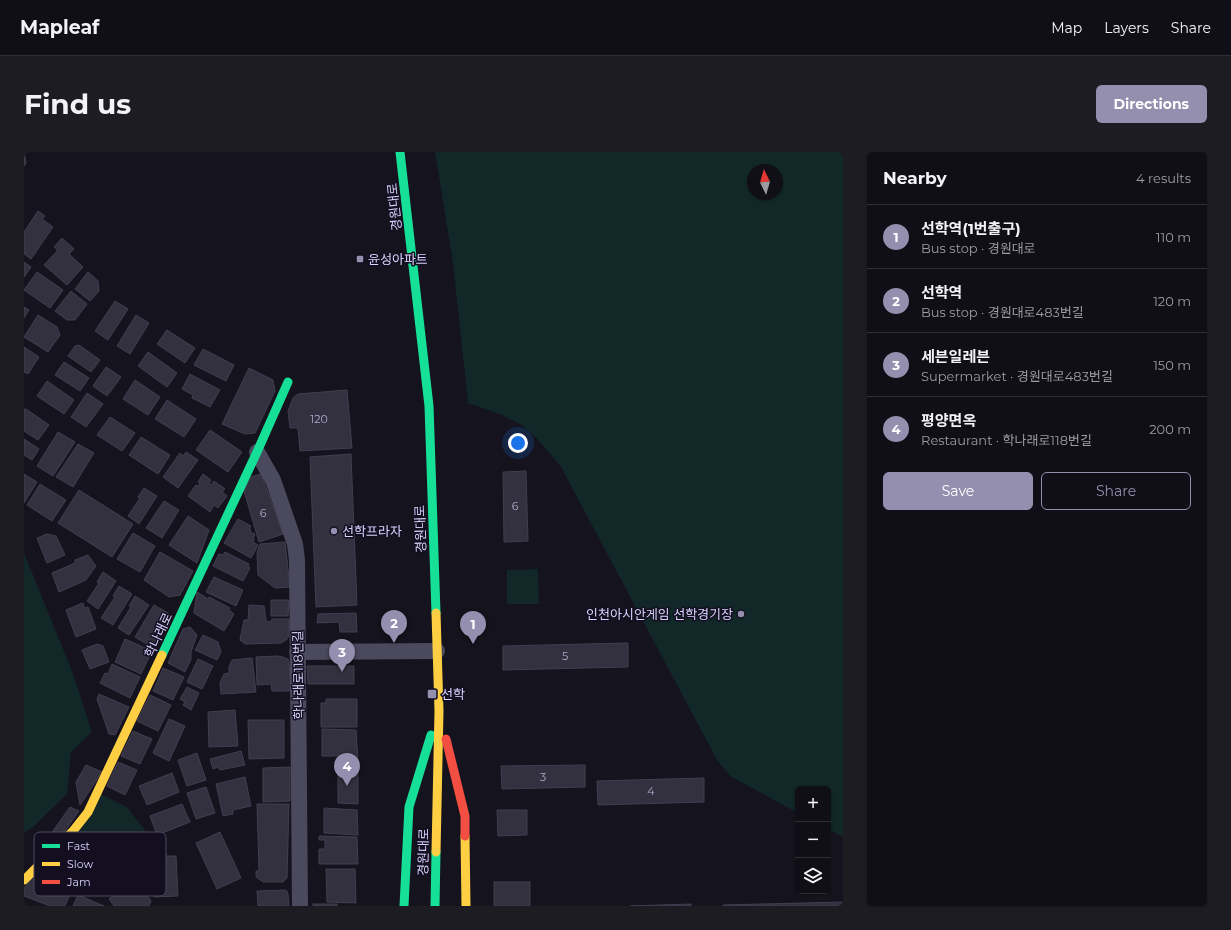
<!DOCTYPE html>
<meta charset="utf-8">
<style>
:root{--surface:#100e16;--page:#1e1c23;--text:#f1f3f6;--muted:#9c9ca1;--line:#302e35;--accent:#948fae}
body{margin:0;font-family:Montserrat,"Noto Sans KR",sans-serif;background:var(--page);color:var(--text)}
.controls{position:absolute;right:12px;bottom:12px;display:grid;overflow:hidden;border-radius:6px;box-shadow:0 1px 3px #0004}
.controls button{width:36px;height:36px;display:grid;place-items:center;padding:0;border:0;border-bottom:1px solid var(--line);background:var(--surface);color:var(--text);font:20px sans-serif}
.compass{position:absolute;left:723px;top:12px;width:36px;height:36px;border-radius:50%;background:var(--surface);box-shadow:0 1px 3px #0004;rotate:355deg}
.you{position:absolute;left:494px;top:291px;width:14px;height:14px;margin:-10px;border:3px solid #fff;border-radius:50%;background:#1a73e8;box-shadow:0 0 0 6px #1a73e833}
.badge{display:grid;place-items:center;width:26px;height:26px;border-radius:50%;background:var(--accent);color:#fff;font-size:13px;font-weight:700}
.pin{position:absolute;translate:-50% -33px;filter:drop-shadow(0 1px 2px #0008)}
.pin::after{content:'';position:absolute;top:21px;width:14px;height:12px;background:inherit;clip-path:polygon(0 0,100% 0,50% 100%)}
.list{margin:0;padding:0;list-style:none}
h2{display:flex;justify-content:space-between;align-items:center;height:52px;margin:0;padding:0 16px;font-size:17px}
h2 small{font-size:13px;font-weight:400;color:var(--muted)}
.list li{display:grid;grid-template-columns:26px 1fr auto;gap:12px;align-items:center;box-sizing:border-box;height:64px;padding:0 16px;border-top:1px solid var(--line)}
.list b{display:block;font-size:15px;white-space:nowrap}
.list p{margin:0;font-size:13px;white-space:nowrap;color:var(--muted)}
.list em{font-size:13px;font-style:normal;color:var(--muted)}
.actions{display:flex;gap:8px;padding:12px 16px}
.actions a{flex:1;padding:9px 0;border:1px solid var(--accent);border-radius:6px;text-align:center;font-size:14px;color:var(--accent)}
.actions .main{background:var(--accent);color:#fff}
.icon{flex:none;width:22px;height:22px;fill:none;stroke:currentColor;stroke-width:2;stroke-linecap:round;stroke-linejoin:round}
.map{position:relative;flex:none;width:819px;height:754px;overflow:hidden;border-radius:6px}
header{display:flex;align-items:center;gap:24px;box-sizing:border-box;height:56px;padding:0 20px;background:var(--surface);border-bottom:1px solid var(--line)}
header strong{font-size:19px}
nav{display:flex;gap:22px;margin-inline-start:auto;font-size:14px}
.intro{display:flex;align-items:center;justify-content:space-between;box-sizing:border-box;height:96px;padding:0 24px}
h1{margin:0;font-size:28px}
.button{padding:10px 18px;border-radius:6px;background:var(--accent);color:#fff;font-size:14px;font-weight:700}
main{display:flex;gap:24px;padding:0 24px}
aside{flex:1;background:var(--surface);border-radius:6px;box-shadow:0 1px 3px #0004}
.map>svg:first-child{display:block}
</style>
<header>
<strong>Mapleaf</strong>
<nav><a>Map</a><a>Layers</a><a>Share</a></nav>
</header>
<div class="intro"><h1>Find us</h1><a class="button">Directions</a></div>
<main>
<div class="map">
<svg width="819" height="754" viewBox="0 0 819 754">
<rect width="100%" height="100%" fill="#15131d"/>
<g fill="#122728" fill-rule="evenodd">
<path d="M411,0H819V685L804,677V637H774V661L706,624L693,608L537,315C526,302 509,279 494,271C478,262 461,257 444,251L429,111ZM729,18H753V42H729Z"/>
<path d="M0,401L48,519L68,580L47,600L43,642L8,676L0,681Z"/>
<path d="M514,417L515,452H483V418Z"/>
<path d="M74,641L103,655L123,681L132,697L140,700V703L82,744L18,712Z"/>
</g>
<g fill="#33313f" stroke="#423e50">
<path d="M0,0L2,11L0,14Z"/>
<path d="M14,59L21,64L18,67L29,75L7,107L0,102V80Z"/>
<path d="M38,86L50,97L45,102L59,115L43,133L20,113L34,98L30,95Z"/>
<path d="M0,110L7,115L0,125Z"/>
<path d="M13,120L39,138L26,156L0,138Z"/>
<path d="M64,120L74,129L75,139L66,149L51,137Z"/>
<path d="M47,139L63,152L51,168H43L31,159Z"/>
<path d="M91,149L104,157L84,188L71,179Z"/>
<path d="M0,155L5,158L0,166Z"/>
<path d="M14,163L33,175L36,183L24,200L0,185Z"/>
<path d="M112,163L125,171L106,202L93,194Z"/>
<path d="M143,178L171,196L161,211L133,192Z"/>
<path d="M55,193L76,208L67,220L44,204L51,194Z"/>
<path d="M0,195L15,205L4,222L0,220Z"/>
<path d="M179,197L210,213L202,229L170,213Z"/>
<path d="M124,200L153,221L143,235L114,214Z"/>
<path d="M40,210L65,226L56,239L31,223Z"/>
<path d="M82,215L97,225L83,244L69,234Z"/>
<path d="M225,216L249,228L251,239L231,281L221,282L198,272Z"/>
<path d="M166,222L196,238L186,255L168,246L169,243L158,237Z"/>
<path d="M111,228L136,245L124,263L99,247Z"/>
<path d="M23,229L50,248L40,262L13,244Z"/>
<path d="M323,238L328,296L276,299L274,276H266L264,259L269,246L274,242Z"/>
<path d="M63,241L79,252L62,275L47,265Z"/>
<path d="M143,248L172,267L160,285L131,267Z"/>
<path d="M0,257H2L25,273L14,288L0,279Z"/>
<path d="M86,265L111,281L98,299L73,283Z"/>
<path d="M186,278L218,300L204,320L172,298Z"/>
<path d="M34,280L51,290L29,324L13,314Z"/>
<path d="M117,285L146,303L134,322L105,303Z"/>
<path d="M0,287L15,297L8,308L0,303Z"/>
<path d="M54,292L70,301L49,335L32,325Z"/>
<path d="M162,300L174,308L154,336L139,325L156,301L159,304Z"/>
<path d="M327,302L333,453L292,455L286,305Z"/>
<path d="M502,319L504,389L480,390L479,320Z"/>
<path d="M0,322L13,330L0,351Z"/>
<path d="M179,322L187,328L185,331L187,333L190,329L201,337L198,340L203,344L194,356L190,353L186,360L164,344L172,333L174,334L176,332L174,330Z"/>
<path d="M237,322L259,382L235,390L220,339L227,325Z"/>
<path d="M16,332L42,348L28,369L3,353Z"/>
<path d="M120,336L133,344L115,372L104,364L116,346L114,345Z"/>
<path d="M55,338L109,372L88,405L34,371Z"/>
<path d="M140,349L155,358L138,386L122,376Z"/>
<path d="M164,364L185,378L173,411L145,393Z"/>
<path d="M214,367L227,374L225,377L227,378L226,380L231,382L229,387L230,388L229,390L234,393L227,406L200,391Z"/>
<path d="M109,381L131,394L116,420L93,407Z"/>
<path d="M23,382L32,384L41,403L23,411L13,386Z"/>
<path d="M261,390L266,435L251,436L234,423L233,401L236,392Z"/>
<path d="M136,400L169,419L156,443L145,445L120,428Z"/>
<path d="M201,400L225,412L224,414L226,416L219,429L189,414L195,402L199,403Z"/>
<path d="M64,403L72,414L62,428L35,440L28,421L51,411V408Z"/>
<path d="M79,420L92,429L74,457L63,449L75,431L73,430Z"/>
<path d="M190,425L219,438L212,454L182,440Z"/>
<path d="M95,434L108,442L89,473L77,466L91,445L89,444Z"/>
<path d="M173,440L184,447L185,445L206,456L205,458L210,462L200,479L170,461Z"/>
<path d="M111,444L125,453L105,483L94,476L107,455L105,454Z"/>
<path d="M247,448H265L264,464H247Z"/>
<path d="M59,451L60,456L64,455L72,477L52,485L42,458Z"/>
<path d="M130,453L144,461L147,467L129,496L111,485Z"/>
<path d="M225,453L240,454L242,469L247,470L248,467H265V484L262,488L257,491L221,492L216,488L220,468H224Z"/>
<path d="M332,461L333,480H316L315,470L293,471L294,462Z"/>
<path d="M166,475L173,483L167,500V507L161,520L144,511L159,477Z"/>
<path d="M179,483L194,490L197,500L193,508L171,498Z"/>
<path d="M101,487L128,499L117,522L91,510Z"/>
<path d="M604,491V515L479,518V494Z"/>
<path d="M73,492L79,494L85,510L66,517L58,498Z"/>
<path d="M253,504L259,505L264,507L265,511L267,539H248L247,532L233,533L232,505Z"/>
<path d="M228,506L232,540L197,542L196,531L200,522L205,521V515L208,508Z"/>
<path d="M174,507L189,514L178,537L163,530Z"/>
<path d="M88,512L116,525L106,546L76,531L81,521L84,522Z"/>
<path d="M283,514H330V532H284Z"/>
<path d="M139,516L160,525L149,548L129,539Z"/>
<path d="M163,535L175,541L167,558L159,553L161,550L156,547Z"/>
<path d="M75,542L105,555L91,583L85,582L73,547Z"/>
<path d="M126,543L147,553L134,579L113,569Z"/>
<path d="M302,547H333V575H297V551H302Z"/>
<path d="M211,558L214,594L185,595L184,560Z"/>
<path d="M145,567L161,574L145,609L129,601Z"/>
<path d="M224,568H260V606L225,607Z"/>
<path d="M298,577L332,578L334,609H314V604H298Z"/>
<path d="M109,579L128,587L116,612L97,604Z"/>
<path d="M217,599L221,613L196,618L194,615L189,617L186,607Z"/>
<path d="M173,601L182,628L163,634L154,608Z"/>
<path d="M94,610L113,618L101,643L83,634Z"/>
<path d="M62,613L78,620L56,653L52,630Z"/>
<path d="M314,613H334V652L314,651Z"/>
<path d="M561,613V635L478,637L477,614Z"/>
<path d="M266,615V649L239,650V616Z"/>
<path d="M148,621L155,640L123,653L115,634Z"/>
<path d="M221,625L227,654L209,658V662L199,664L192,632Z"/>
<path d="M680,626V650L574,653L573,629Z"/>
<path d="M182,635L191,661L172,667L163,641Z"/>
<path d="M158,652L166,670L133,683L126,664Z"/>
<path d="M233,652H265L263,726L259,730H239L232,725V719H235Z"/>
<path d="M46,655L55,659L36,686L29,679Z"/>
<path d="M300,656L333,658L334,683L300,681Z"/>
<path d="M473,658H503V683L474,684Z"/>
<path d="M196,680L217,726L193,737L172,691Z"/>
<path d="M295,684L333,685L334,712H295V697H301V688H295Z"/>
<path d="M141,704H152L154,744L130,745L129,712Z"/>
<path d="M302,717H331L332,751L303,750Z"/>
<path d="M12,721L30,729L28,733L47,740L41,754H26L0,744V736Z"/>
<path d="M112,728L127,749L125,754H90L85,747Z"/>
<rect x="470" y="730" width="36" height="24"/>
<path d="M261,738L263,739L264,742L265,754H234L233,739Z"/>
<path d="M54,743L80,754H49Z"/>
<path d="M819,750V754H699V753Z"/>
<rect x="289" y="752" width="24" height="2"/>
<path d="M667,752V754H606Z"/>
</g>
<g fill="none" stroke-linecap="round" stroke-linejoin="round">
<g stroke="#4b495d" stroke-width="16">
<path d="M233,300L249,328L271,392L273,408L276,754"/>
<path d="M273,500L413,499"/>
</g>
<g stroke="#16e098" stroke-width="9">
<path d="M376,0L405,254L412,461"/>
<path d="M138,503L233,300L264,230"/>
<path d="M380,754L385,655L407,583"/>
<path d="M411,754L412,700"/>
</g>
<g stroke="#ffcf43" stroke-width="9">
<path d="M412,461L415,559L412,700"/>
<path d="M441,684L442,754"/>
<path d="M0,728L49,679L64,660L138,503"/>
</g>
<path stroke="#f24e42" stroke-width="9" d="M422,587L441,664V684"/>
</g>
<g fill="#948fae" stroke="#130f21" stroke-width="1.5">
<rect x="332" y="103" width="8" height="8" rx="2"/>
<circle cx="310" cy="379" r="4"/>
<circle cx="717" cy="462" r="4"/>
<rect x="403" y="537" width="10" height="10" rx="2"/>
</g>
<g text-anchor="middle" stroke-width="3" stroke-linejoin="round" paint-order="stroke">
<g font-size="11" fill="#b0aacd">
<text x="295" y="271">120</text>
<text x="491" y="358">6</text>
<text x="239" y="365">6</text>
<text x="541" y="508">5</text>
<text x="519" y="629">3</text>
<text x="627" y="643">4</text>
</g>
<g font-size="13" fill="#d9d2fc" stroke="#130f21">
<text transform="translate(370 55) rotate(-96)" y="5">경원대로</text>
<text transform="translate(396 377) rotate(-92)" y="5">경원대로</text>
<text transform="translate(134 483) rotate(-65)" y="5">학나래로</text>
<text transform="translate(274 523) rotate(-91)" y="5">학나래로118번길</text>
<text transform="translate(399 700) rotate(-89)" y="5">경원대로</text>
</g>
<g font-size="13" fill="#d9d2fc" stroke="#130f21" text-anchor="start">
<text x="344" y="112">윤성아파트</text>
<text x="318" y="384">선학프라자</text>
<text x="709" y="467" text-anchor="end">인천아시안게임 선학경기장</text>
<text x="417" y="547">선학</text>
</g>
</g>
<rect x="10" y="680" width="132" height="64" rx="6" fill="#130f21" stroke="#4e4a63" stroke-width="1"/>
<rect x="18" y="692" width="18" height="4" fill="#16e098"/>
<rect x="18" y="710" width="18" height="4" fill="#ffcf43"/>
<rect x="18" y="728" width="18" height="4" fill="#f24e42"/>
<g font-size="11" fill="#d9d2fc">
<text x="43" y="698">Fast</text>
<text x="43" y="716">Slow</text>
<text x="43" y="734">Jam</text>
</g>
</svg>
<div class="controls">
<button>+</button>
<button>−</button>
<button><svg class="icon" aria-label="layers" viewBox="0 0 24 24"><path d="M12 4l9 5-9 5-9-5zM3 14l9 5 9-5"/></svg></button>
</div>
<svg class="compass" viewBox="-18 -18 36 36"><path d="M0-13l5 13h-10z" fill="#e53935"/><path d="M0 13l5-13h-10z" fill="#9c9ca1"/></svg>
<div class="you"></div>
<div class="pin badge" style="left:449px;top:492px">1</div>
<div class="pin badge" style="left:370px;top:491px">2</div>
<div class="pin badge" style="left:318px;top:520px">3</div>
<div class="pin badge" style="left:323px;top:634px">4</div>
</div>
<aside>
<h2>Nearby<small>4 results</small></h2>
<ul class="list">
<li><span class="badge">1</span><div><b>선학역(1번출구)</b><p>Bus stop · 경원대로</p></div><em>110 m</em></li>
<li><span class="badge">2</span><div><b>선학역</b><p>Bus stop · 경원대로483번길</p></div><em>120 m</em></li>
<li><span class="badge">3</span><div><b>세븐일레븐</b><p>Supermarket · 경원대로483번길</p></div><em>150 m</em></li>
<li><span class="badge">4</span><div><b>평양면옥</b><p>Restaurant · 학나래로118번길</p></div><em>200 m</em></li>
</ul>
<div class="actions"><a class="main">Save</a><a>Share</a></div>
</aside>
</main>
